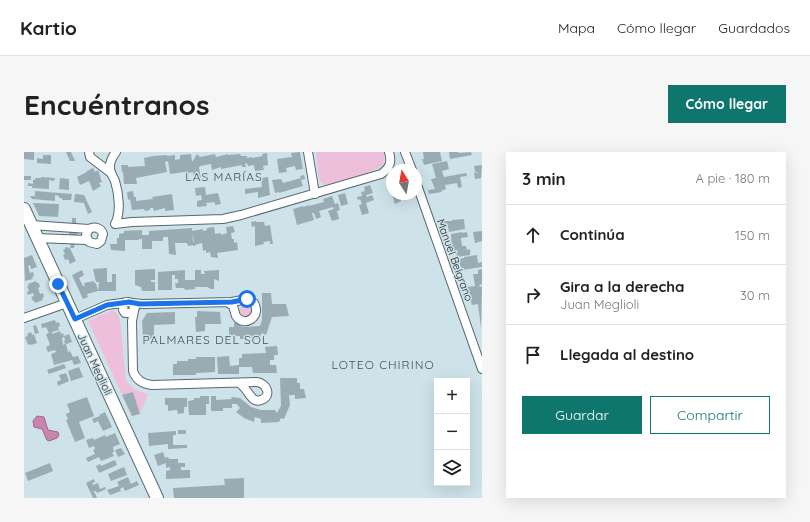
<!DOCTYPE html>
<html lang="es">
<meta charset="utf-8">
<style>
:root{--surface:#fff;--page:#f6f6f6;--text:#202124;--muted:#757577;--line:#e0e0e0;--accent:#0f766e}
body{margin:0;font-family:Quicksand,sans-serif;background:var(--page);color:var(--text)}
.controls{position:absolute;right:12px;bottom:12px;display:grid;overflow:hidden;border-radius:0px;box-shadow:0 4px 16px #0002}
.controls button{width:36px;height:36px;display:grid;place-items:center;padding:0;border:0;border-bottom:1px solid var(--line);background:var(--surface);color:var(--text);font:20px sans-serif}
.compass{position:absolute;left:362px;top:12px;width:36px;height:36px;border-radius:50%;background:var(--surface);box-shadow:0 4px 16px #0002;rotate:349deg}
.stop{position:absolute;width:12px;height:12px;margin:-9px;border:3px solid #1a73e8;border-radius:50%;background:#fff}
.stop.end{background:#1a73e8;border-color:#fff;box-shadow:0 1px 4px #0008}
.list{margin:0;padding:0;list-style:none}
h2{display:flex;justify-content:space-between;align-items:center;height:52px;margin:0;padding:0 16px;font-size:17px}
h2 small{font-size:13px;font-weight:400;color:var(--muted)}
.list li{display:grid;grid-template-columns:26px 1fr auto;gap:12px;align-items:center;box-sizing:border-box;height:60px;padding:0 16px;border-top:1px solid var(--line)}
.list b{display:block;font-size:15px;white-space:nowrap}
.list p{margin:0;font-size:13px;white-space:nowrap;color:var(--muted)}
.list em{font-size:13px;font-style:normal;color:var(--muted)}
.actions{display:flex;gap:8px;padding:12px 16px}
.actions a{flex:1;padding:9px 0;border:1px solid var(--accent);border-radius:0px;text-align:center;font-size:14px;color:var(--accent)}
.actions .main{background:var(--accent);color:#fff}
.icon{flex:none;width:22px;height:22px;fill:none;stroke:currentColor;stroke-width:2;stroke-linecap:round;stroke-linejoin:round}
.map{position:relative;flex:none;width:458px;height:346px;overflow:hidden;border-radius:0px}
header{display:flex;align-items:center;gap:24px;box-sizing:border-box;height:56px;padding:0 20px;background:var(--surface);border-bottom:1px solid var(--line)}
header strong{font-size:19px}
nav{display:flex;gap:22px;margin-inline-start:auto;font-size:14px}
.intro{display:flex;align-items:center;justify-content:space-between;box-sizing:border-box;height:96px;padding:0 24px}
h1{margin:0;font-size:28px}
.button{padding:10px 18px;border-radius:0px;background:var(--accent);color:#fff;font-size:14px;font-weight:700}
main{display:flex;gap:24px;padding:0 24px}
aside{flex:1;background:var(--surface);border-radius:0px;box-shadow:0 4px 16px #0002}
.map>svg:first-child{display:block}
</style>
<header>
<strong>Kartio</strong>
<nav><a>Mapa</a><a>Cómo llegar</a><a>Guardados</a></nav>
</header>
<div class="intro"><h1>Encuéntranos</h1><a class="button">Cómo llegar</a></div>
<main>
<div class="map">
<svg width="458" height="346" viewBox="0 0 458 346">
<rect width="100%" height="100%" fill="#cee2e9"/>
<g fill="#eebfdb">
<path d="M292,0H359C361,5 361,10 357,14C352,19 309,32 301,33L297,30L295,27Z"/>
<circle cx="222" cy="158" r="6"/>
<path d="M86,159C92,158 94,162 96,168L102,228C106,236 115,240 124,242L116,262L108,264L64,169Z"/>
</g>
<path fill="#cb83af" stroke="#9a6a89" d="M13,264L20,265L24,278L34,280L35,283L33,286L25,289L23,288L18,277L10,275L9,269Z"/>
<g fill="#99acb3">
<path d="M0,0H10V8L0,7Z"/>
<path d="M42,0H47L51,9H46Z"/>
<path d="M276,0L279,17L272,18L271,14L262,16L263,20L255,21L253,7L268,5L267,1Z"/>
<path d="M399,0H416L418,9L400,13L398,7H400Z"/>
<path d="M425,0H434L435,1L447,0L448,3L426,7Z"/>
<path d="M243,1L244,13L239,14L240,18L231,19L230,13L224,14L223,11L221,12L222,15H218V13L197,17V15L188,18L187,12L176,14L175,16L177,26L170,27L169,20L161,22V20L146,22L144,9L141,10L143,20L112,26L113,32H100L99,20H98L97,13H104V15L121,14L120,6L129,4L143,3V4L151,3V8L156,7V3L167,2L168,10L173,2L176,5L191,2L192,5L204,2V3L216,2L217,4H223V6L228,5V6L239,4L238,2Z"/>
<path d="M19,3H27V12L13,11V6L19,7Z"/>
<path d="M423,9L425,17L418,19L420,25L442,21L443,24L436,25L438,35L434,36L433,31L421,33L422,37L417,39L418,40L405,42L404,38L411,37L407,27L412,26L408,12Z"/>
<path d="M458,13L457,26L451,27L450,21L456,20H451L450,14Z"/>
<path d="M69,16L71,20L74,18L78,30L75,31L77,34L69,39L65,29L56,33L53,25L63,20V19Z"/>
<path d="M280,23L281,27L277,28L279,34L255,41V40L251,41L248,28L257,27L259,31L277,26L276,24Z"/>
<rect x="0" y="24" width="7" height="4"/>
<path d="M17,25L31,26L30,29L25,28V37L8,36V34H4V31L9,32V28H11V26H17Z"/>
<path d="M244,25L246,43L234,46V40L221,42V37L238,35L237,26Z"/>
<path d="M36,26L45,27V38L35,37Z"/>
<path d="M368,29V42H387L388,44L377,47V49L371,52L364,31Z"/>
<path d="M346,33L349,41L342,43L343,45L348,43L350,48L342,51L345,61L338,63L335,53L338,52L336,47L334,48L333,45L338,44L337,40L341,39L340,35Z"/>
<path d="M181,35L182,43L194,41L197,52L191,53V50L182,51L183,54L173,55V49L178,48L177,43L172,44L171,36Z"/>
<path d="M11,39L48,42L47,48H38V46H35V44L31,43V49L8,47L6,44H11Z"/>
<path d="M109,39L110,45H112V49L129,47L128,45L148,42L150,58L141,59V56L130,59L129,56H126V58L121,59L120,57L108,58L106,47L104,48L103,40Z"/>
<path d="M321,41L324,52L317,54L314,43Z"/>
<path d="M51,42L60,43L68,60L64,62L60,51L50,50Z"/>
<path d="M308,44L311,52L314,51L316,58L313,59L315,67L308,69L304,59L310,57L309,55L295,59L297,65L292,67L290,61H288L290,68L273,73L269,57L279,54V55L285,53V54L300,50L299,47Z"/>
<path d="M9,51L35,52L34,65L15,64Z"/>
<path d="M48,66H52V72H54L53,92H51L50,96H46L47,91H44L46,71H48Z"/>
<path d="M440,67L441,77L425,80L423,71L418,72L417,69H428V68Z"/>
<path d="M232,69V70H240L241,74L246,73L249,92H246V89L239,90L240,92L231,94V74L228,75L227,70Z"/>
<path d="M209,74L211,80L207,81L208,87H210V91L213,90L214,98L193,101L194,106L187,105L186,100L182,101V98L179,99L178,91L171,93V94H169V93L164,94L163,91H151L152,103L145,102L144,85H139V89H128V97H118V87H115V88H101V99L87,98L86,92H93V86H95V82L100,81V79L118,78V83H125V79L168,76L169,90H170L168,79L179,77V79L183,78V76L190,75L191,82L197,81V83L203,81L202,75Z"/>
<path d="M458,79V89L451,91L449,80Z"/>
<path d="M438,80V81L443,80L444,85L437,86L438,94H442L443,98L446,97V103L433,105L432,99H428L427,82Z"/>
<path d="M41,95L46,96L52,109L46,112L44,107L41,108L39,103L41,102L39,98L41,97Z"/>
<path d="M8,103L13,115L7,117L6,113L4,114L6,121L9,120L10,124L8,125L9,127L1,129L0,106Z"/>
<path d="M453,103L454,111L458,110V115L438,118L434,107L440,106V105Z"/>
<path d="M83,116V130H88V122H92V139H74L63,142L64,145L59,147L48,123L58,118L60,123L55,126L59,134H61L60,131L70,129V131H72L74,139L75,130H72L69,117Z"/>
<path d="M131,117V128H127V130H131V139H118L117,135L111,133V118Z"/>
<path d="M458,117V132L455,133L456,135L458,134L457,176L454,152L448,153L443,135L451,134L449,122H454V118Z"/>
<path d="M161,118V128H171V118H177V122H181L180,119L195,118V129L190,127V137H187L183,135H171V137L161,138L160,136H152L151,131H154V127H151V123H148V138H134V120Z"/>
<path d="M12,129L13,131H15L16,135L14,136L16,142L19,141L20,145L18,146L19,148L11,151L10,149H9L7,145L10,144L9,141L4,143L3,140L5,139L3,134H5L4,132Z"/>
<path d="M238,141H247L248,152H262L265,164L248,165L242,183L238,181L235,186L234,185L233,187H216V184H205V175H210V170L219,175L236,174L238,168Z"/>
<path d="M173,159L196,160L197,172H181V179L172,180L171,165H173Z"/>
<path d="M151,160V172L130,173V187H119L118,169L123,161Z"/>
<path d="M31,168L32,171L35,170L36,174L34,175L35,178L28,180V182L36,179L37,182L39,181L40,185L38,186L39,193L41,192L40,189L41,188L40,184L45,182L48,190L42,192L44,200L46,199L49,205L54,204L57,211L50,213L48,208L30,213L27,202L32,200L31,198L24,200L22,195L26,193L22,182L25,181L22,175L18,176L17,172Z"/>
<path d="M12,173L15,181L11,182L9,174Z"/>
<path d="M7,180L8,183L10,182L13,191L7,193L6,192L4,193L1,185L4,184L3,182Z"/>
<path d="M253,194L254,203H250V208H246V213H252L253,221H229L228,215H215V222H194L193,205L205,204L206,214L215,213V206H218V202L242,201L241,195Z"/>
<path d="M172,205H191V220L172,221V223H149V212H153V209H164V207H172Z"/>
<path d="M40,212L42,216L25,222L23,218Z"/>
<path d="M55,215L59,225L47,229L44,219Z"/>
<path d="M42,221L45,229L34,234L33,230L37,228L35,223Z"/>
<path d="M256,226H273V231H276V237H280L282,246L271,247V243H265L266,253L260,267L257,266L255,270L237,271V267L231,265L230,270L220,266L212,260L216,256L213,252H208V256H199V259H187V244H192V248L208,247L207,245L216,246L227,255L237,258H251L253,261L257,254Z"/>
<path d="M109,240L116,262L108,264L98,243Z"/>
<path d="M176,244H185V252H182V263H165L164,249L170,248V246H176Z"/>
<path d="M63,245L70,264L55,270L61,286L51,290L42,268L44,267L42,262L46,260L43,252Z"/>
<path d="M141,246H163V255H160V261L154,262L153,258L144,259V253H141Z"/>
<path d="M81,260L88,275L79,279L74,269L70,271L68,267L76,264L75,263Z"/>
<rect x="154" y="278" width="8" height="4"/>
<path d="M152,279V283H149V293H163V296L144,297V292L125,294L124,281Z"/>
<path d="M91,281L96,292L89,295L90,300L88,301L90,304L77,309L75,305L64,310L62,306L71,302L69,298L71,297L70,294L65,296L62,288L69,286L70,288L81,283L82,285Z"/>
<path d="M97,296L101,302L94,305L91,298Z"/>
<path d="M139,300L141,306L144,305L145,307H154V311H161V315H157V318H166V326L142,327V319L146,318V315L142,316V311L134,314L130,303Z"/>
<path d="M91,308L93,313L75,321L72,314L76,312L77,314Z"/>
<path d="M26,311L29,319L4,329L1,321Z"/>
<path d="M100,315L103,323L87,329L84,322Z"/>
<path d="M104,325L107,332L113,329L115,333L101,339L99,335L96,337L97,339L86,343L83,338L95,334L93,330Z"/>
<path d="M220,326V346H150L149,336L201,333L200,327Z"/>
<path d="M70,327L71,330L68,331L69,333L74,331L76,337L81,335L82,337L73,341L72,339H70L73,346H69L62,331Z"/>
</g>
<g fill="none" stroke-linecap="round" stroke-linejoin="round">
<g stroke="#57686e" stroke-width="10">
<g id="street">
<path d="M65,0L66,5L87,21"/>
<path d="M92,0C89,4 86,9 86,14C85,20 89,24 91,29C95,42 97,61 91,72L108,70L199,67L217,63L357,22C366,16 368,10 365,0"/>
<path d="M284,0L291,42"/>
<path d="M381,0L388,18"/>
<path d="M392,30L458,217"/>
<path d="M7,73L65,77C71,74 77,76 79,82L77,89L73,92L65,90L62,83L65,77"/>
<path d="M13,86L63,88"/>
<path d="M108,151L119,152L208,150L223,147L230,151C238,165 220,176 212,164C211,161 210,157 209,154L203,150"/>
<path d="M110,159L108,169L109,219C112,228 118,232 128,233L233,230C242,231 249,244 237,248C227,252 224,236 215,231"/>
<path d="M0,166L43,151"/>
<path d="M51,167L83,153L105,150L108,151L111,156L107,161H101L99,158L100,152L102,150"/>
</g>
</g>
<g stroke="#57686e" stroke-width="14">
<path id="secondary" d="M0,57L133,346"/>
</g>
<use href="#street" stroke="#fff" stroke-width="8"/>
<use href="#secondary" stroke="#fff" stroke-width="12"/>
</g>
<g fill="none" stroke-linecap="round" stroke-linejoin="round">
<path stroke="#1a73e8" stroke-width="5" d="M34,132L51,167L83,153L105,150L116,152L208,150L223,147"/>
</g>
<g text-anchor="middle" stroke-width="3" stroke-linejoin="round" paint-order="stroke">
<g font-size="11" fill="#262e30" stroke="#cee2e9">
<text transform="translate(431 108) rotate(70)" y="4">Manuel Belgrano</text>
<text transform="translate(71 212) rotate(65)" y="4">Juan Meglioli</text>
</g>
<g font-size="12" letter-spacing="1" fill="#425359" stroke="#cee2e9">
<text x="200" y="29">LAS MARÍAS</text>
<text x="182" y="192">PALMARES DEL SOL</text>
<text x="359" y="217">LOTEO CHIRINO</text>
</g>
</g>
</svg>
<div class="controls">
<button>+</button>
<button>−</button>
<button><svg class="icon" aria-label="layers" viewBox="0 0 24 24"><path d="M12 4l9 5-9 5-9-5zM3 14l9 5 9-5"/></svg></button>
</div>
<svg class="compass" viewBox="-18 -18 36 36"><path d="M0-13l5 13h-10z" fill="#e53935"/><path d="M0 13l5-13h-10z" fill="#757577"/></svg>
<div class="stop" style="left:223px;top:147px"></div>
<div class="stop end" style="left:34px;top:132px"></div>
</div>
<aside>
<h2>3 min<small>A pie · 180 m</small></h2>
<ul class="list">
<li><svg class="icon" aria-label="ahead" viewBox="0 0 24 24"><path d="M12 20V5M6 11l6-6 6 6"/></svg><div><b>Continúa</b></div><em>150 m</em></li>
<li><svg class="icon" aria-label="right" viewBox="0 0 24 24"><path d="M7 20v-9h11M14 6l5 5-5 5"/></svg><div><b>Gira a la derecha</b><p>Juan Meglioli</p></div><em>30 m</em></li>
<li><svg class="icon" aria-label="arrive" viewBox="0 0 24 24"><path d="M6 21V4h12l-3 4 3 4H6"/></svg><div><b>Llegada al destino</b></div></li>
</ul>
<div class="actions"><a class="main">Guardar</a><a>Compartir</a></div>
</aside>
</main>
